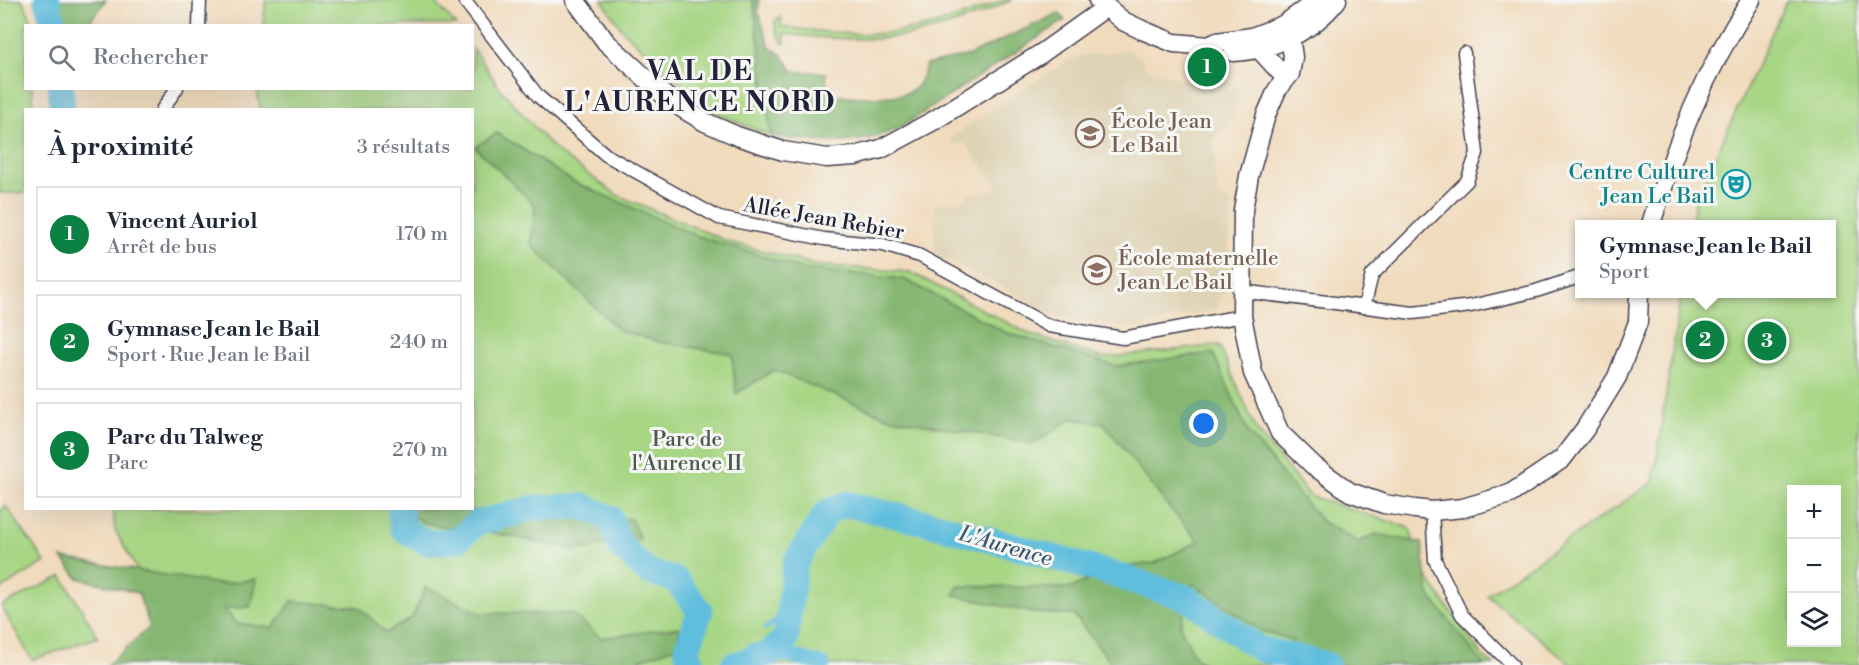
<!DOCTYPE html>
<html lang="fr">
<meta charset="utf-8">
<style>
:root{--surface:#fff;--page:#f2f2f3;--text:#1f2937;--muted:#747a83;--line:#e0e1e3;--accent:#0b8043}
body{margin:0;font-family:"Libre Bodoni",serif;background:var(--page);color:var(--text)}
.controls{position:absolute;right:18px;bottom:18px;display:grid;overflow:hidden;border-radius:0px;box-shadow:0 6px 24px #0002}
.controls button{width:54px;height:54px;display:grid;place-items:center;padding:0;border:0;border-bottom:2px solid var(--line);background:var(--surface);color:var(--text);font:30px sans-serif}
.you{position:absolute;left:1204px;top:424px;width:21px;height:21px;margin:-15px;border:4px solid #fff;border-radius:50%;background:#1a73e8;box-shadow:0 0 0 9px #1a73e833}
.badge{display:grid;place-items:center;width:39px;height:39px;border-radius:50%;background:var(--accent);color:#fff;font-size:20px;font-weight:700}
.pin{position:absolute;translate:-50% -50%;border:3px solid #fff;box-shadow:0 2px 6px #0006}
.popup{position:absolute;left:1575px;top:220px;width:261px;height:78px;box-sizing:border-box;display:grid;place-content:center;border-radius:0px;background:var(--surface);filter:drop-shadow(0 2px 4px #0005);font-size:20px;white-space:nowrap;color:var(--muted)}
.popup b{font-size:22px;color:var(--text)}
.popup::after{content:'';position:absolute;left:50%;top:100%;margin-left:-12px;border:12px solid transparent;border-top-color:var(--surface)}
.list{margin:0;padding:0;list-style:none}
h2{display:flex;justify-content:space-between;align-items:center;height:78px;margin:0;padding:0 24px;font-size:26px}
h2 small{font-size:20px;font-weight:400;color:var(--muted)}
.list li{display:grid;grid-template-columns:39px 1fr auto;gap:18px;align-items:center;box-sizing:border-box;height:96px;margin:0 12px 12px;padding:0 12px;border:2px solid var(--line);border-radius:0px}
.list b{display:block;font-size:22px;white-space:nowrap}
.list p{margin:0;font-size:20px;white-space:nowrap;color:var(--muted)}
.list em{font-size:20px;font-style:normal;color:var(--muted)}
.icon{flex:none;width:33px;height:33px;fill:none;stroke:currentColor;stroke-width:2;stroke-linecap:round;stroke-linejoin:round}
.map{position:relative;flex:none;width:1859px;height:665px;overflow:hidden}
.search{position:absolute;background:var(--surface);box-shadow:0 6px 24px #0002;left:24px;top:24px;width:450px;height:66px;display:flex;align-items:center;gap:15px;box-sizing:border-box;padding:0 21px;border-radius:0px;color:var(--muted);font-size:22px}
.panel{position:absolute;background:var(--surface);box-shadow:0 6px 24px #0002;left:24px;top:108px;width:450px;height:402px;border-radius:0px}
.map>svg:first-child{display:block}
</style>
<div class="map">
<svg width="1859" height="665" viewBox="0 0 1859 665">
<rect width="100%" height="100%" fill="#f6f6f2"/>
<filter id="ink" filterUnits="userSpaceOnUse"><feTurbulence type="fractalNoise" baseFrequency=".0167" numOctaves="2"/><feDisplacementMap in="SourceGraphic" scale="12" xChannelSelector="R" yChannelSelector="G"/><feConvolveMatrix kernelMatrix="1 2 1 2 8 2 1 2 1" color-interpolation-filters="sRGB"/></filter>
<filter id="wash" filterUnits="userSpaceOnUse"><feTurbulence type="fractalNoise" baseFrequency=".008" numOctaves="4" result="noise"/><feDisplacementMap in="SourceGraphic" scale="24" xChannelSelector="R" yChannelSelector="G"/><feGaussianBlur stdDeviation="1.35" result="paint"/><feColorMatrix in="noise" values="0 0 0 0 0 0 0 0 0 0 0 0 0 0 0 0 0 1.4 0 .05"/><feComposite in="paint" operator="in"/></filter>
<g filter="url(#wash)">
<rect width="100%" height="100%" fill="#f1dbbd"/>
<path fill="#dfd3b5" d="M1126,50L1140,57L1146,69L1178,78L1234,81L1239,95L1228,128L1213,139L1217,194L1232,203L1226,287L1215,310L1129,328L1052,315L999,285L934,254L935,204L968,200V194L997,190L998,187L966,144L961,143L953,145L951,137L1073,57Z"/>
<g fill="#a7d684" stroke="#647c60" stroke-width="1.5" fill-rule="evenodd">
<path d="M0,0H23L33,25L26,26V88L33,89V109L26,110L25,193H0Z"/>
<path d="M266,0H433L456,25H263Z"/>
<path d="M602,0H753L771,136L711,111L624,32Z"/>
<path d="M1003,0H1012C968,21 921,38 871,39C842,40 813,37 784,34L785,43L783,44L776,30L775,21L781,17L782,27C811,30 840,34 869,34C916,33 961,18 1003,0Z"/>
<path d="M1787,0H1859V665H1571L1487,595L1653,482L1681,294H1831V224H1692L1695,201ZM1792,490H1836V642H1792Z"/>
<path d="M473,49L501,90L554,149L617,195L727,241L815,265L910,272L1029,334L1102,358L1219,345L1256,429L1310,496L1410,528L1421,569L1483,657L1494,665H190L115,530L113,509L472,508V110L260,109L257,89L472,88Z"/>
<path d="M6,506L45,562L0,590V511Z"/>
<path d="M62,576L98,637L32,660L1,606Z"/>
</g>
<g fill="#85b772" stroke="#546c56" stroke-width="1.5">
<path d="M34,0H106L86,26L45,25Z"/>
<path d="M753,0H759L758,12L770,47L782,55L793,71L826,73C827,85 825,92 837,96C857,96 891,100 909,92C920,87 923,75 926,65L970,55L1059,13L1065,20L901,127C852,149 823,142 771,136Z"/>
<path d="M497,133L574,182L695,235L803,269L904,279L1005,332L1115,366L1213,353L1248,432L1321,521L1358,542L1376,534L1422,543L1429,595L1484,665H1289L1292,640L1261,631L1193,584L1180,626L1196,659L1207,665H1113L1074,615L1033,613L954,595L958,586L1071,588L1114,568L1155,563L1199,541L1167,505L1104,423L1071,419L1034,444L887,417L774,370L736,394L732,354L659,342L619,330L531,245L535,205L475,147Z"/>
<path d="M403,509H449L631,519L640,540L578,550L497,534L423,523Z"/>
<path d="M62,558L220,584L256,579L250,607L224,609L236,623L273,628L292,601L359,607L386,633L412,618L426,587L480,613L572,614L601,638L679,627L678,646L641,659L636,665H107L150,627L138,593L78,578Z"/>
</g>
<g fill="none" stroke-linecap="round" stroke-linejoin="round">
<g stroke="#5fbddd" stroke-width="4.5">
<path d="M765,629L789,611"/>
<path d="M745,660L751,645"/>
</g>
<path stroke="#5fbddd" stroke-width="15" d="M768,654L790,655L823,665"/>
<g stroke="#5fbddd" stroke-width="26">
<path d="M47,0L54,26"/>
<path d="M61,88L62,110"/>
<path d="M400,508L403,529L428,543L457,540L477,523L534,508L583,506L610,518L621,547L648,572L676,580L700,611L687,651L693,665"/>
<path d="M733,665L768,654L786,638L795,563L827,512L846,504L937,525L1109,573L1187,598L1260,649L1327,665"/>
</g>
</g>
</g>
<g filter="url(#ink)">
<g fill="none" stroke-linecap="round" stroke-linejoin="round">
<g stroke="#413e4e" stroke-width="15">
<g id="street">
<path d="M464,0L538,96L606,155L719,218L824,239L883,245L920,256L1049,326L1123,338L1242,316"/>
<path d="M199,26L200,0"/>
<path d="M162,110L177,88"/>
<path d="M1241,291L1413,313L1471,306L1536,291L1579,277"/>
<path d="M1364,307L1372,275L1467,181L1477,153L1464,53"/>
<path d="M1432,511L1435,560L1462,615L1512,665"/>
</g>
</g>
<g stroke="#413e4e" stroke-width="21">
<g id="secondary">
<path d="M575,0L606,42L665,96L682,108L705,122L737,136L783,151L827,158L855,156L881,149L933,121L1042,53L1105,8"/>
<path d="M1098,0L1123,21L1142,30L1174,43L1209,46L1217,42L1252,37L1283,25L1318,0"/>
<path d="M1283,25L1290,36L1293,57L1290,74L1277,90L1266,115L1249,176L1243,210L1242,316L1253,373L1280,433L1314,466L1350,492L1384,504L1415,509L1432,511L1463,508L1510,494L1562,459L1585,429L1617,377L1638,322L1639,294"/>
<path d="M1259,49L1280,72"/>
<path d="M1233,52C1273,50 1313,31 1337,0"/>
<path d="M1651,224C1677,141 1703,74 1751,0"/>
</g>
</g>
<use href="#street" stroke="#fff" stroke-width="12"/>
<use href="#secondary" stroke="#fff" stroke-width="18"/>
</g>
</g>
<defs>
<g id="school-ring" transform="scale(1.5)"><circle r="9.5" fill="#f6f6f2" stroke="#8d6e63" stroke-width="1.5"/><path d="M0-5L7-2L0 1L-7-2ZM-4 1L0 2.5L4 1V4Q0 6-4 4Z" fill="#8d6e63"/></g>
<g id="theatre-ring" transform="scale(1.5)"><circle r="9.5" fill="#f6f6f2" stroke="#0f9aa8" stroke-width="1.5"/><path d="M-5-5.5Q0-4 5-5.5V0Q5 5 0 6Q-5 5-5 0ZM-3.3-2.5H-1v1.5H-3.3ZM1-2.5H3.3v1.5H1ZM-2.8 1Q0 5.5 2.8 1Z" fill="#0f9aa8"/></g>
</defs>
<g fill-rule="evenodd">
<use href="#school-ring" x="1090" y="133"/>
<use href="#theatre-ring" x="1736" y="184"/>
<use href="#school-ring" x="1097" y="270"/>
</g>
<g text-anchor="middle" stroke-width="6" stroke-linejoin="round" paint-order="stroke">
<g font-size="21" fill="#785e54" stroke="#f6f6f2" text-anchor="start">
<text x="1111" y="128">École Jean<tspan x="1111" dy="24">Le Bail</tspan></text>
<text x="1118" y="265">École maternelle<tspan x="1118" dy="24">Jean Le Bail</tspan></text>
</g>
<g font-size="21" fill="#0d838f" stroke="#f6f6f2" text-anchor="end">
<text x="1715" y="179">Centre Culturel<tspan x="1715" dy="24">Jean Le Bail</tspan></text>
</g>
<g font-size="21" fill="#22223b" stroke="#f6f6f2">
<text transform="translate(824 218) rotate(10)" y="7">Allée Jean Rebier</text>
</g>
<g font-size="21" fill="#4a5851" stroke="#f6f6f2">
<text x="687" y="446">Parc de<tspan x="687" dy="24">l'Aurence II</tspan></text>
</g>
<g font-size="22" font-style="italic" fill="#375874" stroke="#f6f6f2">
<text transform="translate(1006 545) rotate(16)" y="8">L'Aurence</text>
</g>
<g font-size="27" font-weight="bold" letter-spacing="1.5" fill="#22223b" stroke="#f6f6f2">
<text x="700" y="80">VAL DE<tspan x="700" dy="31">L'AURENCE NORD</tspan></text>
</g>
</g>
</svg>
<div class="controls">
<button>+</button>
<button>−</button>
<button><svg class="icon" aria-label="layers" viewBox="0 0 24 24"><path d="M12 4l9 5-9 5-9-5zM3 14l9 5 9-5"/></svg></button>
</div>
<div class="you"></div>
<div class="pin badge" style="left:1207px;top:67px">1</div>
<div class="pin badge" style="left:1705px;top:340px">2</div>
<div class="popup"><b>Gymnase Jean le Bail</b>Sport</div>
<div class="pin badge" style="left:1767px;top:341px">3</div>
<div class="search"><svg class="icon" aria-label="search" viewBox="0 0 24 24"><circle cx="10" cy="10" r="6"/><path d="M15 15l6 6"/></svg>Rechercher</div>
<section class="panel">
<h2>À proximité<small>3 résultats</small></h2>
<ul class="list">
<li><span class="badge">1</span><div><b>Vincent Auriol</b><p>Arrêt de bus</p></div><em>170 m</em></li>
<li><span class="badge">2</span><div><b>Gymnase Jean le Bail</b><p>Sport · Rue Jean le Bail</p></div><em>240 m</em></li>
<li><span class="badge">3</span><div><b>Parc du Talweg</b><p>Parc</p></div><em>270 m</em></li>
</ul>
</section>
</div>
